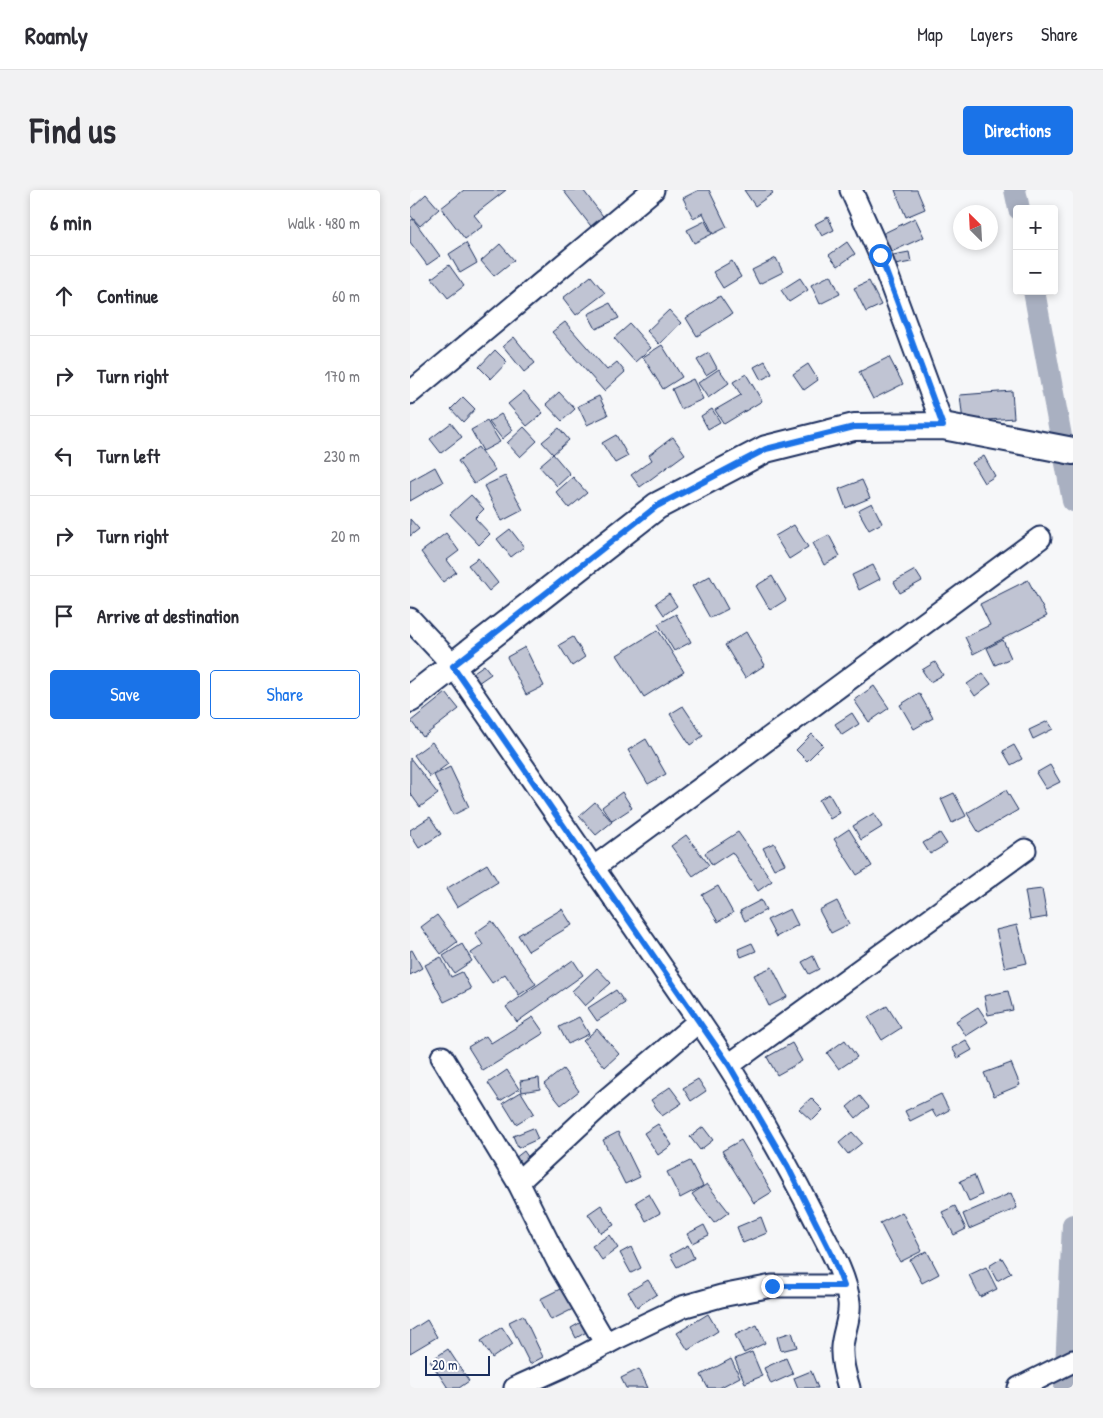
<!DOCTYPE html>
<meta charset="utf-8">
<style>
:root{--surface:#fff;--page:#f2f2f3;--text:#2b2b33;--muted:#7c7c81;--line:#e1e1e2;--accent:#1a73e8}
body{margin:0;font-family:"Patrick Hand",sans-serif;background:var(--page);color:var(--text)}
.controls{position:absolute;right:15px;top:15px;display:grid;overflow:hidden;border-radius:5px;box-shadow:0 2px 8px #0003}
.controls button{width:45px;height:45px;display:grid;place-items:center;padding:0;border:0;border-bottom:1px solid var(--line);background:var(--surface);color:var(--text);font:25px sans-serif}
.compass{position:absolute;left:543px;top:15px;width:45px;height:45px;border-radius:50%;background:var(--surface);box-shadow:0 2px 8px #0003;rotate:336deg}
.scale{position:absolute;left:15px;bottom:12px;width:65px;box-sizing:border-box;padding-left:5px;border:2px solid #1b2f5e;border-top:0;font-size:14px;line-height:18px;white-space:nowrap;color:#1b2f5e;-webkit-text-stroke:4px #fff;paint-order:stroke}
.stop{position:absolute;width:15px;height:15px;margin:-11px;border:4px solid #1a73e8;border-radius:50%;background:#fff}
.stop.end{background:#1a73e8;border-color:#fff;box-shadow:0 1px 5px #0008}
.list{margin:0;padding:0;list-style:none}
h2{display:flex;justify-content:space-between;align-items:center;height:65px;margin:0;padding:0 20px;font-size:21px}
h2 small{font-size:16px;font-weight:400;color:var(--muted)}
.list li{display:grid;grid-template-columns:32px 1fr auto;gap:15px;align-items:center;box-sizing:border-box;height:80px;padding:0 20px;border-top:1px solid var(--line)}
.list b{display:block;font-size:19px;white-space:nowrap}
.list em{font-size:16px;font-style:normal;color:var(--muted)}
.actions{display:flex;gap:10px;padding:15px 20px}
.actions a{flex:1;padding:11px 0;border:1px solid var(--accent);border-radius:5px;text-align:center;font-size:18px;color:var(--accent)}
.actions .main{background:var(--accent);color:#fff}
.icon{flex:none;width:28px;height:28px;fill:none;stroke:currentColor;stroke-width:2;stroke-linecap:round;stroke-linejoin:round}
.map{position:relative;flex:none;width:663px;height:1198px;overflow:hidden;border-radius:5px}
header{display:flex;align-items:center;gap:30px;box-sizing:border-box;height:70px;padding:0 25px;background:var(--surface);border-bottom:1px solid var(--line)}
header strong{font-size:24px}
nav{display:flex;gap:28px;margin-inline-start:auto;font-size:18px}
.intro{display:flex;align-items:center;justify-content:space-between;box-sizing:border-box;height:120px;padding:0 30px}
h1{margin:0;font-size:35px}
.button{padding:12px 22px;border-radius:5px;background:var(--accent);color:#fff;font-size:18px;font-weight:700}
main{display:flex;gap:30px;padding:0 30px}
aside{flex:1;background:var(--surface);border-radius:5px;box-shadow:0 2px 8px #0003}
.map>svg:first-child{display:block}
</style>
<header>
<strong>Roamly</strong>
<nav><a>Map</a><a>Layers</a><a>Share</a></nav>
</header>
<div class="intro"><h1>Find us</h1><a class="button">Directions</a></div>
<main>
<aside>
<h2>6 min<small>Walk · 480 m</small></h2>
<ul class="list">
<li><svg class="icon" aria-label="ahead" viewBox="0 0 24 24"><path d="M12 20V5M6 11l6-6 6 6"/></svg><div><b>Continue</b></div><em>60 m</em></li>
<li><svg class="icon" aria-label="right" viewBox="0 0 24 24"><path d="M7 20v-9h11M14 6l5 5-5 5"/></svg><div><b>Turn right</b></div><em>170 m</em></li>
<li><svg class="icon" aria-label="left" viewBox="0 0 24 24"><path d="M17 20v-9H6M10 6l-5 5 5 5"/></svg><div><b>Turn left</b></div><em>230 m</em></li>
<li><svg class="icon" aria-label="right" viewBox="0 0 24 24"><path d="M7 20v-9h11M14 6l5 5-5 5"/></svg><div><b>Turn right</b></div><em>20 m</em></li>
<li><svg class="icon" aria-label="arrive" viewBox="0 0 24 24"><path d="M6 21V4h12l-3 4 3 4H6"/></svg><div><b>Arrive at destination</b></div></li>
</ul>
<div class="actions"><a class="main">Save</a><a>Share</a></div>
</aside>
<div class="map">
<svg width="663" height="1198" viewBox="0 0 663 1198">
<rect width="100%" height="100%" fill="#f6f7f9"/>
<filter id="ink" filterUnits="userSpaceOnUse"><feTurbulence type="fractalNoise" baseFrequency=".02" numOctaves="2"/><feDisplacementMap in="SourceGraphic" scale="10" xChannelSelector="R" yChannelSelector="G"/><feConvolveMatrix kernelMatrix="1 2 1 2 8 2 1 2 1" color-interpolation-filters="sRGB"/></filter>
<g filter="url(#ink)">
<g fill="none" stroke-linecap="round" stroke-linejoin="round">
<g stroke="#a9b0c1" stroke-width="22">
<path d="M605,0L609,19"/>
<path d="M624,101L663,311"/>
<path d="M655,1198L663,1035"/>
</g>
</g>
<g fill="#c0c4d3" stroke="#1b2f5e">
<path d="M54,0H96L64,25L73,36L55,49L31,18Z"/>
<path d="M153,0H173L199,34L187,44Z"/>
<path d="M289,0H299L317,37L303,44L293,23L283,28L273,8Z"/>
<path d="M334,0H361L363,3L345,16Z"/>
<path d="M485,0H507L515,19L496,27Z"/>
<path d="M16,4L29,19L10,36L0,25V19Z"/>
<path d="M418,27L424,40L412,46L405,34Z"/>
<path d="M505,28L514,47L479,63L470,45Z"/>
<path d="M3,29L30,66L17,75L0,52V31Z"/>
<path d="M295,31L302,44L284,53L277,40Z"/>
<path d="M437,52L445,64L428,76L419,65Z"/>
<path d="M56,53L67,73L50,83L39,64Z"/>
<path d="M90,54L104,70L84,86L71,71Z"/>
<path d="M499,62L501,72L485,75L483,65Z"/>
<path d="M366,68L373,82L349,94L342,80Z"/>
<path d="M322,71L331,87L313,98L303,82Z"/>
<path d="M39,75L54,96L38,108L22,88Z"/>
<path d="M421,85L430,104L410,114L401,95Z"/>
<path d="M181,86L195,103L166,125L153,108Z"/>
<path d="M390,88L398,100L379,112L371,100Z"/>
<path d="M459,91L471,115L456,122L444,98Z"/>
<path d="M310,106L322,124L287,146L276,128Z"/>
<path d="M200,113L209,128L186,139L178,124Z"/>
<path d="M259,120L271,133L249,154L237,141Z"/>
<path d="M155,132L197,180L207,172L215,182L194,201L142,142Z"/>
<path d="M220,134L241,158L225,172L204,148Z"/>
<path d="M104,147L125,173L114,182L93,156Z"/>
<path d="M252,155L272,187L253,199L233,167Z"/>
<path d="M85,160L97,172L81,189L69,177Z"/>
<path d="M299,163L307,178L296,185L287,170Z"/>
<path d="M479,167L493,194L463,209L449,182Z"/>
<path d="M355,171L362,184L351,190L344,177Z"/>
<path d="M398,174L408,190L394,200L383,184Z"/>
<path d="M309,179L319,193L298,208L288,193Z"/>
<path d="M336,184L352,211L314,234L305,220L331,205L323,192Z"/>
<path d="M283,189L293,209L271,219L262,199Z"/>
<path d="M114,201L133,223L117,236L98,214Z"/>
<path d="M602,201L604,228L553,232L550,205Z"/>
<path d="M149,202L165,219L152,231L136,214Z"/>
<path d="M189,206L198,225L177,235L168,216Z"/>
<path d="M53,207L65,219L53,232L41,219Z"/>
<path d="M302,219L310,232L298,239L291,226Z"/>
<path d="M91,224L103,240L92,249L79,232Z"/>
<path d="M77,231L90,252L73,261L61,240Z"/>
<path d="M41,233L52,247L31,263L20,249Z"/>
<path d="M114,237L127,251L110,267L97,253Z"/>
<path d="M149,238L159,250L143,264L132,252Z"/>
<path d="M206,245L218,266L205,273L192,253Z"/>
<path d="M263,247L275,264L230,297L221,285L242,270L239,265Z"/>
<path d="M68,257L85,280L64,294L48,271Z"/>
<path d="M143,264L160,284L147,296L129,276Z"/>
<path d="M574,266L585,286L574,293L562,273Z"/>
<path d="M25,277L33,292L0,311V291Z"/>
<path d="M95,286L113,320L92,331L74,296Z"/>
<path d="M163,287L177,303L159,318L146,302Z"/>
<path d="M452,290L460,308L436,318L429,299Z"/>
<path d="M61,305L74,319L65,328L80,344L69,355L40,324Z"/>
<path d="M462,313L472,333L459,340L448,320Z"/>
<path d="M0,329L9,339L0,346Z"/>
<path d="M384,335L398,357L379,369L365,346Z"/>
<path d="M100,339L114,357L101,367L87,349Z"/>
<path d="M36,343L49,361L37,370L46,382L33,392L11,362Z"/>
<path d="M419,345L430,366L414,375L403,353Z"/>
<path d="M68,368L88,393L79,401L58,375Z"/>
<path d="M463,375L470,389L449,400L442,385Z"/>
<path d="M505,380L512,391L490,403L484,392Z"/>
<path d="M300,386L318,419L300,428L282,396Z"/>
<path d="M362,386L376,410L360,420L346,396Z"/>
<path d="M618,390L637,426L563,464L555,447L580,435L570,414Z"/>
<path d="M259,404L267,416L254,425L246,413Z"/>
<path d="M266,424L281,452L264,461L248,434Z"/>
<path d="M248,440L274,482L234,507L207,465Z"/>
<path d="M336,442L355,475L335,488L315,455Z"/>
<path d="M163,447L175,467L162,476L149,455Z"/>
<path d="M593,450L601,468L585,475L577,458Z"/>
<path d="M115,457L134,496L116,505L97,467Z"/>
<path d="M525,472L533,485L520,492L512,480Z"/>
<path d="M74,475L81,484L65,495L58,486Z"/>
<path d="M573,483L581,494L565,506L557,494Z"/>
<path d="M464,496L479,518L459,532L444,510Z"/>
<path d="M36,503L49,519L13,547L1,531Z"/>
<path d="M509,503L523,528L504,539L490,515Z"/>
<path d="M273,516L293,546L280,555L260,524Z"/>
<path d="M442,523L449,534L432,545L425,534Z"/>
<path d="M638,531L643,539L623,549L619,540Z"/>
<path d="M402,544L413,555L397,571L386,560Z"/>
<path d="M236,549L256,584L238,594L218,560Z"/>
<path d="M22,552L38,574L20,587L4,565Z"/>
<path d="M604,555L612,569L601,575L593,561Z"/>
<path d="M0,568L28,604L10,617L0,603Z"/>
<path d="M640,575L650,592L636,599L626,583Z"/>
<path d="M40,577L59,617L43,625L24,585Z"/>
<path d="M596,600L608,620L569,643L557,623Z"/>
<path d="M212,602L222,618L202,631L192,617Z"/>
<path d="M544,603L556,626L542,633L531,609Z"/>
<path d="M419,604L430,623L420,629L409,610Z"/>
<path d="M185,612L202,632L186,645L169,626Z"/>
<path d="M464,623L472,637L451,650L443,636Z"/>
<path d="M20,627L31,644L9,658L0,644V640Z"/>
<path d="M439,639L462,676L447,685L424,649Z"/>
<path d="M328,642L362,691L348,701L322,662L302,675L295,663Z"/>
<path d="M530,643L537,654L520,664L513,653Z"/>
<path d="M276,645L299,675L283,686L261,656Z"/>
<path d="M364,653L375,674L364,679L353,658Z"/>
<path d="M77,674L88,692L47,717L36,699Z"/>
<path d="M308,696L323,723L308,732L292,705Z"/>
<path d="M632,699L637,727L620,730L615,701Z"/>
<path d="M351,710L356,720L335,731L330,721Z"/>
<path d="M427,711L439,734L421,743L409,720Z"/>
<path d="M152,719L162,735L118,761L108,745Z"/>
<path d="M380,719L388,735L366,747L357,730Z"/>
<path d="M27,725L47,752L31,764L11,737Z"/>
<path d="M82,731L126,794L109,805L95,784L82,793L61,763L73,755L65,743Z"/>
<path d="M607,735L617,773L595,778L586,740Z"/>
<path d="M342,753L346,761L331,767L328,759Z"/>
<path d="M52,754L62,771L44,783L33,766Z"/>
<path d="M2,760L12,778L0,785V761Z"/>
<path d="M403,766L409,779L399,784L392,772Z"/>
<path d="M31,767L41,787L52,782L61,799L34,812L15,775Z"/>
<path d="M163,770L173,785L107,832L96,817Z"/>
<path d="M362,777L377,807L359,816L344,785Z"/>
<path d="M187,778L201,793L175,816L162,801Z"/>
<path d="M206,800L215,813L187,831L178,818Z"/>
<path d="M598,801L603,820L578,825L574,806Z"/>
<path d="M477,816L491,838L472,850L458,827Z"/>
<path d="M568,817L578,832L556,846L546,831Z"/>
<path d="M123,827L134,843L73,881L58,857L76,846L81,853Z"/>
<path d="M169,827L179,844L158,854L149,837Z"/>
<path d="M187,839L209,864L195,877L173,851Z"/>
<path d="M435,850L447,867L429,879L417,863Z"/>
<path d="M556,850L562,860L548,868L542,858Z"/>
<path d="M382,853L392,871L367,885L357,867Z"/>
<path d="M601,873L610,895L584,906L574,883Z"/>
<path d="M153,879L169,901L151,915L134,894Z"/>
<path d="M97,880L109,899L90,911L78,893Z"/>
<path d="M129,888L130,899L112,902L110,891Z"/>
<path d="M288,889L296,901L281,911L273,898Z"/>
<path d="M260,897L272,913L252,926L241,910Z"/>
<path d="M111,902L124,923L106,934L93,913Z"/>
<path d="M531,904L539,920L526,927L522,920L500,931L495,921Z"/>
<path d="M450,906L459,917L446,928L437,917Z"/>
<path d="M401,908L413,920L402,931L389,919Z"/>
<path d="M248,934L262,955L248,965L234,943Z"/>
<path d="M293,937L303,950L290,960L280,947Z"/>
<path d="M123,938L128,949L108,958L103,946Z"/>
<path d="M208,942L230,987L215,994L193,950Z"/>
<path d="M442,942L452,953L438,964L429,953Z"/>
<path d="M331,950L362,1002L344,1013L312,961Z"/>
<path d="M114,961L123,974L110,985L100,972Z"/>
<path d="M280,971L293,996L270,1008L257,982Z"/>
<path d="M564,985L572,1005L559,1011L550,991Z"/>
<path d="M297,994L319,1022L304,1033L282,1004Z"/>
<path d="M601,1003L607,1018L559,1039L553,1024Z"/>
<path d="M239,1004L250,1023L236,1031L226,1012Z"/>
<path d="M191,1015L204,1035L191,1043L178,1024Z"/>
<path d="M545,1016L556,1039L544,1045L532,1022Z"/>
<path d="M492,1022L512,1061L490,1072L470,1033Z"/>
<path d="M351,1027L357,1043L333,1053L327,1037Z"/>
<path d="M294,1035L299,1045L282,1053L277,1044Z"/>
<path d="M199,1045L208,1058L192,1070L182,1056Z"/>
<path d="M278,1055L284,1068L267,1077L260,1065Z"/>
<path d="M221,1057L231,1078L221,1083L210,1063Z"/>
<path d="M517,1061L529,1084L512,1093L500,1070Z"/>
<path d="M592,1068L601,1083L587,1091L579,1076Z"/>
<path d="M576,1077L587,1099L570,1107L559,1085Z"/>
<path d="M238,1090L247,1104L227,1117L218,1102Z"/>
<path d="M154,1097L165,1118L141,1130L130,1109Z"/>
<path d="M298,1124L308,1141L278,1160L267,1143Z"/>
<path d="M113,1125L133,1167L120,1174L99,1132Z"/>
<path d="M17,1130L27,1147L0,1163V1141Z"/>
<path d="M175,1130L180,1140L166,1148L161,1138Z"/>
<path d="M347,1135L355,1153L334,1163L325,1145Z"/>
<path d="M92,1137L103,1154L82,1168L71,1151Z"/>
<path d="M382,1142L387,1157L371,1161L367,1147Z"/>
<path d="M38,1159L59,1191L49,1198H38L20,1171Z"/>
<path d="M342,1162L352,1186L335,1193L325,1169Z"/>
<path d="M376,1168L383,1184L361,1194L354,1178Z"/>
<path d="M321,1169L330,1187L309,1198H298L291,1185Z"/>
<path d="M229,1179L238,1198H216L211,1188Z"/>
<path d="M401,1181L408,1198H388L384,1188Z"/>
</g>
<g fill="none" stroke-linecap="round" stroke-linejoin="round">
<g stroke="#1b2f5e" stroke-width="25">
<g id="minor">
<path d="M441,0L470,65L533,236"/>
<path d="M0,203L243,0"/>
<path d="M0,429L43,475L289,831C333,895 371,962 406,1031C418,1055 436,1085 439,1112C441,1126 433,1143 432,1157C431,1171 435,1185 439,1198"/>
<path d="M183,678L630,348"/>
<path d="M32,867L108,992L148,1072L196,1154"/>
<path d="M319,875L615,660"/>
<path d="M108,992L196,910L289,831"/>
<path d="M105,1198L156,1175L207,1148L272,1117L311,1106L362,1096H434"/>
<path d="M609,1198L663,1171"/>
</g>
</g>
<g stroke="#1b2f5e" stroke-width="30">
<path id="tertiary" d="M0,509L247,316L356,259L444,237L533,236L663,261"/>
</g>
<use href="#minor" stroke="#fff" stroke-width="21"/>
<use href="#tertiary" stroke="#fff" stroke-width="26"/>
</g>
</g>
<g fill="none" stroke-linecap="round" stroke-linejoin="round" filter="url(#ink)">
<path stroke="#1a73e8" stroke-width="6" d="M362,1096H434L422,1065L378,977L319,875L43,476L247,316L356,259L444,237L533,236L470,65"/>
</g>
</svg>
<div class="controls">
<button>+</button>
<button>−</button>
</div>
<svg class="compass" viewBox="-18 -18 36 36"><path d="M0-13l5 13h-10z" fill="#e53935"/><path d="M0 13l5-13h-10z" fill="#7c7c81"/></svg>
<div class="scale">20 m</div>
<div class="stop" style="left:470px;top:65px"></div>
<div class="stop end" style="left:362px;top:1096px"></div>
</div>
</main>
